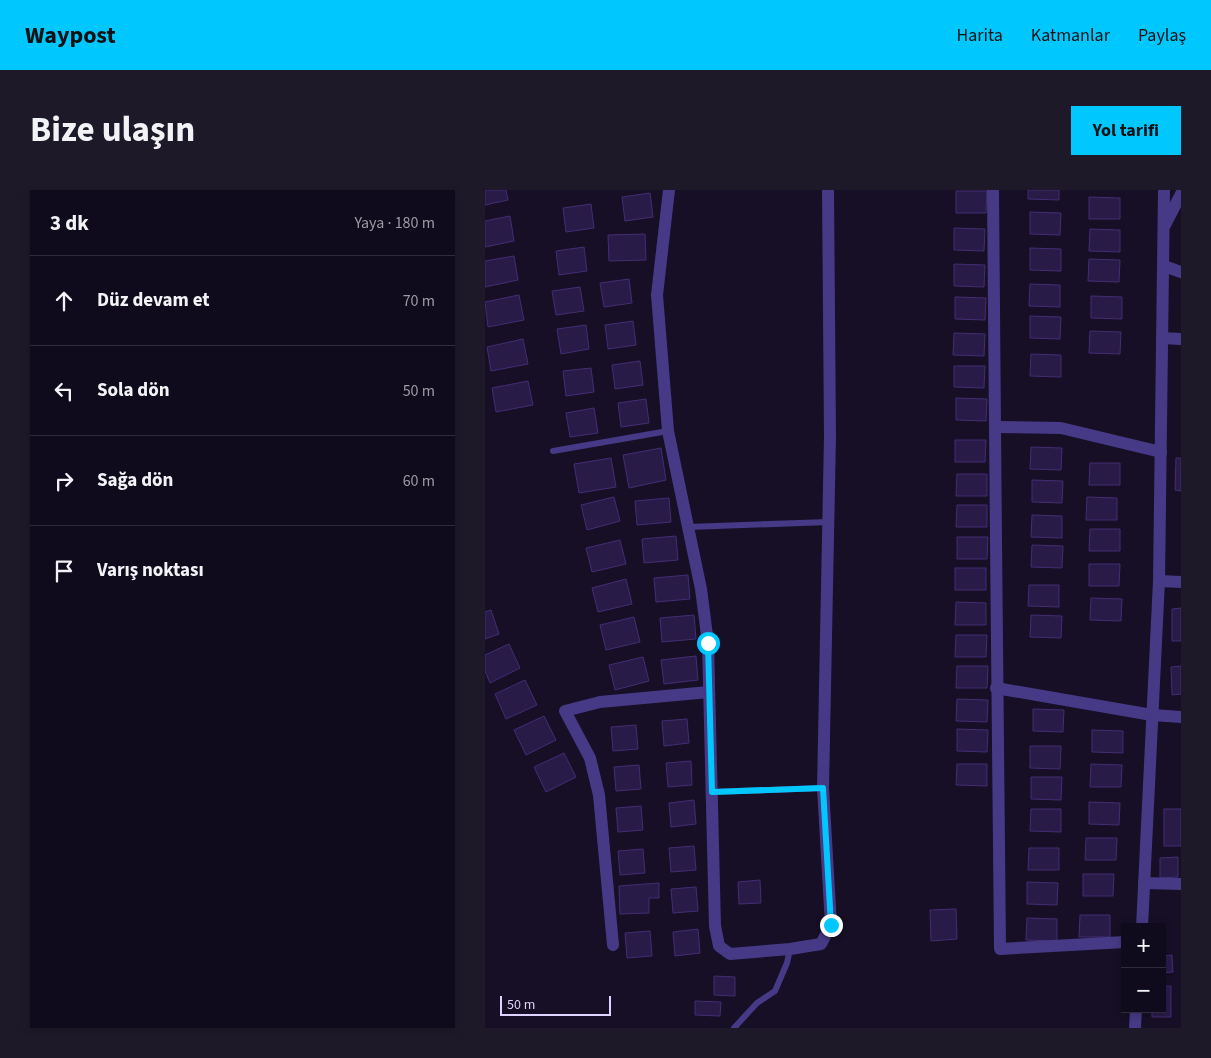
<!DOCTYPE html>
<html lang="tr">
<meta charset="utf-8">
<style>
:root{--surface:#100b1c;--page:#1e1929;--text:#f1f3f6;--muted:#9c9ba3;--line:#302b3b;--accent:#00c8ff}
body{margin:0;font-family:"Source Sans 3",sans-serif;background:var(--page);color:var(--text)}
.controls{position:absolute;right:15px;bottom:15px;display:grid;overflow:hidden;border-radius:0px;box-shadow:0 2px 8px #0003}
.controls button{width:45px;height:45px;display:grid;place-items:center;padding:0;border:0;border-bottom:1px solid var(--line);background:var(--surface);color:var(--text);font:25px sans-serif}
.scale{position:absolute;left:15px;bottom:12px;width:111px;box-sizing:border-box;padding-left:5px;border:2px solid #ded4ff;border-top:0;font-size:14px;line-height:18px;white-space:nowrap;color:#ded4ff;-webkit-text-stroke:4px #160f26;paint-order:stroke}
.stop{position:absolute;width:15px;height:15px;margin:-11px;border:4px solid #00c8ff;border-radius:50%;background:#fff}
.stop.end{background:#00c8ff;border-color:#fff;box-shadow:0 1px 5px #0008}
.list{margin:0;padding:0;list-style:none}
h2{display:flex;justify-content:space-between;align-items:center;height:65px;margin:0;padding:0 20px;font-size:21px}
h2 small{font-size:16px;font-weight:400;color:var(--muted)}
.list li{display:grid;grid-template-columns:32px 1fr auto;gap:15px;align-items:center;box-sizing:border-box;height:90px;padding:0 20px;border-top:1px solid var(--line)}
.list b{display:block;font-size:19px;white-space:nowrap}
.list em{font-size:16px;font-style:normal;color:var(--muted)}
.icon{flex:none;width:28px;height:28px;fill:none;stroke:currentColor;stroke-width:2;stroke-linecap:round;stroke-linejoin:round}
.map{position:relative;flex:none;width:696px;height:838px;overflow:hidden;border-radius:0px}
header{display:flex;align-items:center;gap:30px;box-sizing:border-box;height:70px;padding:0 25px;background:var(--accent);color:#111}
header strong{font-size:24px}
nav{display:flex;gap:28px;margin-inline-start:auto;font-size:18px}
.intro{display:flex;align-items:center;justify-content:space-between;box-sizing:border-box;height:120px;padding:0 30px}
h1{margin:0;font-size:35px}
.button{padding:12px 22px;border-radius:0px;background:var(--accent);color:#111;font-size:18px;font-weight:700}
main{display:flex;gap:30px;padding:0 30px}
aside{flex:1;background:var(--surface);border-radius:0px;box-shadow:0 2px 8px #0003}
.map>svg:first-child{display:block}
</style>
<header>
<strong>Waypost</strong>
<nav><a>Harita</a><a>Katmanlar</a><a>Paylaş</a></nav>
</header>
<div class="intro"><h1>Bize ulaşın</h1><a class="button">Yol tarifi</a></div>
<main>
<aside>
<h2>3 dk<small>Yaya · 180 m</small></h2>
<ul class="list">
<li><svg class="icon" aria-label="ahead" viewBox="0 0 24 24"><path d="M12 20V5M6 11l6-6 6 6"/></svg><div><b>Düz devam et</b></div><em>70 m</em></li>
<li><svg class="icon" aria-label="left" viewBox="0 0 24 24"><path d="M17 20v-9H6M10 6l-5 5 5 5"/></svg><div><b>Sola dön</b></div><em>50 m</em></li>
<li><svg class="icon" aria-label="right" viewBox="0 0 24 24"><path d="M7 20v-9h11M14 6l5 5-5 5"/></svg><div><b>Sağa dön</b></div><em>60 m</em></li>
<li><svg class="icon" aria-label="arrive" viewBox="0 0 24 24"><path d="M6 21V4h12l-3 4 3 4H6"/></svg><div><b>Varış noktası</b></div></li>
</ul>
</aside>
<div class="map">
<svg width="696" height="838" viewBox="0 0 696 838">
<rect width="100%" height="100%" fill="#160f26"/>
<g fill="#291b48" stroke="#432d74">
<path d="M0,0H21L23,10L0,15Z"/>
<path d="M543,0H574V10L543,9Z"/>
<path d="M471,1H502L501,23H471Z"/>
<path d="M165,3L168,27L140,31L137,7Z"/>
<path d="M604,7L635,8V29H604Z"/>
<path d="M106,14L109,38L81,42L78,18Z"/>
<path d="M545,22L576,23L575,45L545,44Z"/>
<path d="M25,26L29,51L0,57V31Z"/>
<path d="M469,38L500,39L499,61L469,60Z"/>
<path d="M605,39L635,40V62L604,61Z"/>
<path d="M160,44L161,70L124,71L123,45Z"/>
<path d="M99,57L102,81L74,85L71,61Z"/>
<path d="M545,58L576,59V81L545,80Z"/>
<path d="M29,66L33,90L0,97V71Z"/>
<path d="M604,69L635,70L634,92L603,91Z"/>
<path d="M469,74L500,75L499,97L469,96Z"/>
<path d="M144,89L147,113L119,117L115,93Z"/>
<path d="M545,94L575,95V117L544,116Z"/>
<path d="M95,97L99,121L71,125L67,101Z"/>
<path d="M34,105L39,130L3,137L0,112Z"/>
<path d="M606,106L637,107V129L606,128Z"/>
<path d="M470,107L501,108L500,130L470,129Z"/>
<path d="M545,126L576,127L575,149L545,148Z"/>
<path d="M148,131L151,155L123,159L120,135Z"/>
<path d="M101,135L104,159L76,164L72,139Z"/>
<path d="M605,141L636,142L635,164L604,163Z"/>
<path d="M469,143L500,144L499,166L468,165Z"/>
<path d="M38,149L43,174L6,181L2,157Z"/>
<path d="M546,164L576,165V187L545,186Z"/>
<path d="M155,171L158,195L130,199L127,175Z"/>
<path d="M469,176H500L499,198L469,197Z"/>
<path d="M106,178L109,202L81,206L78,181Z"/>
<path d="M43,191L48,215L11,222L7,198Z"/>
<path d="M471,208L502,209L501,231L471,230Z"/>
<path d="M161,209L164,233L136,237L133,213Z"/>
<path d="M109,218L113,243L85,247L81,223Z"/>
<path d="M470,250H501L500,272H470Z"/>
<path d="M546,257L577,258L576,280L545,279Z"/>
<path d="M176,258L181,290L144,298L138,265Z"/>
<path d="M126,268L131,297L94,303L89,274Z"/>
<path d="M691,268H696V301L690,300Z"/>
<path d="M605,273H635V295H604Z"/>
<path d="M472,284H502V306H471Z"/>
<path d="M547,290L578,291L577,313L547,312Z"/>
<path d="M129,307L135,331L102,340L96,315Z"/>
<path d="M602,307L632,308V330H601Z"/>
<path d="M184,308L186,332L152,335L150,311Z"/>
<path d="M472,315H502V337H471Z"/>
<path d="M547,325L577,326V348L546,347Z"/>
<path d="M605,339H635V361H604Z"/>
<path d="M191,346L193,370L159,373L157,349Z"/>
<path d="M472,347H503L502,369H472Z"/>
<path d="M135,350L141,374L107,382L101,358Z"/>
<path d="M547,355L578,356L577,378L546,377Z"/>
<path d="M604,374H635L634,396H604Z"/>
<rect x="470" y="378" width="31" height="22"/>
<path d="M203,385L205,409L171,412L169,388Z"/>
<path d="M141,389L147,414L113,422L107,398Z"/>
<path d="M544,395H574V417L543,416Z"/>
<path d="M606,408L637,409L636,431L605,430Z"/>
<path d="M471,412L501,413V435H470Z"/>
<path d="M696,418V451H687V419Z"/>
<path d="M6,420L14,444L0,449V422Z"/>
<path d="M209,425L211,449L177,452L175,428Z"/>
<path d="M546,425L577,426L576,448L545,447Z"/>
<path d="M149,427L155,452L121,460L115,435Z"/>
<path d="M471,445H502L501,467H470Z"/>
<path d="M24,454L35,478L5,493L0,481V465Z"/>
<path d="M211,466L213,490L179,494L176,470Z"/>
<path d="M158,467L164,491L130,500L124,475Z"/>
<path d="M472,476H503L502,498H471Z"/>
<path d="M696,476V504L687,505L686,477Z"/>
<path d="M40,490L52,515L21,529L10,504Z"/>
<path d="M472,509L503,510L502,532L471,531Z"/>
<path d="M548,519L579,520L578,542L548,541Z"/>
<path d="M59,526L71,550L41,565L29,540Z"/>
<path d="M202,529L204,553L179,556L177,531Z"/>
<path d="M151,535L153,559L128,561L126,537Z"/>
<path d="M472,539L503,540L502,562L472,561Z"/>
<path d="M607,540L638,541V563L607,562Z"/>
<path d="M545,556H576L575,579L545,578Z"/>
<path d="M79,563L91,587L61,602L49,577Z"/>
<path d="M206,571L207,595L183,597L181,573Z"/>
<path d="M472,574H502V596L471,595Z"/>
<path d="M606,574L637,575L636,597H605Z"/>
<path d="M154,575L156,599L131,601L129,577Z"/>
<path d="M546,587H577L576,610L546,609Z"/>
<path d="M209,610L211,634L186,637L184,613Z"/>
<path d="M604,612L635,613L634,635L604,634Z"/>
<path d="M156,616L158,640L133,642L131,618Z"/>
<path d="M546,619H576V642L545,641Z"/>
<rect x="679" y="619" width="17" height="37"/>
<path d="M601,648H632L631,670H600Z"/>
<path d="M209,656L211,680L186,682L184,658Z"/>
<path d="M544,658H574V680H543Z"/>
<path d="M158,659L160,683L135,685L133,661Z"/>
<path d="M693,667V687L675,688V668Z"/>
<path d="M598,684H629L628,706H598Z"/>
<path d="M275,690L276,713L254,714L253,692Z"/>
<path d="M542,692L573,693L572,715L542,714Z"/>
<path d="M174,693V708H164V723L135,724L134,696Z"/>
<path d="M211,697L213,721L188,723L186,699Z"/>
<path d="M471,719L472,749L446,751L445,720Z"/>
<path d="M595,725H625V747H594Z"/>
<path d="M542,728L572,729V751L541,750Z"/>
<path d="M213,739L215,763L190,766L188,742Z"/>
<path d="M165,741L167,766L142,768L140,743Z"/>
<path d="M687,765L688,782L677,783V766Z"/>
<path d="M229,786L250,787V806L229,805Z"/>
<path d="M677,796H686V827H667V819H677Z"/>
<path d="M210,811L236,812L235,826L210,825Z"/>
</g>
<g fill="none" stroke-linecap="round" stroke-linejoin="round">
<g stroke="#463a86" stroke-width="6">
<path d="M68,261L183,241"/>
<path d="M203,337L344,332"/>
<path d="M227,602L338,598"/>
<path d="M249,838L272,813L290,801L302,773L305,759"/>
</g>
<g stroke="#463a86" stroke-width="12">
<path d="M184,0L172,105L183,241L216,399L223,453L230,736L234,756L245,764L305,759L336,754L346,735L338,598L345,246L343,0"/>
<path d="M508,0C511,253 511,506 515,759L640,752"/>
<path d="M680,35L696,4"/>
<path d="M679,76L696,82"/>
<path d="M677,148L696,149"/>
<path d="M511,237L576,238L676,262"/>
<path d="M674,391L696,392"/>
<path d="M511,498L667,525L696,527"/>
<path d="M659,693L696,694"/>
<path d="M657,737L674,391L679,0"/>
<path d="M128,755L114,605L105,568L80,521L115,512L224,502"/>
<path d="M650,838L651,819"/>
</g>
</g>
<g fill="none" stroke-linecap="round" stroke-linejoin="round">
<path stroke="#00c8ff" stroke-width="6" d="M223,453L227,602L338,598L346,735"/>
</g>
</svg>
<div class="controls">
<button>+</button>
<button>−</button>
</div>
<div class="scale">50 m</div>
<div class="stop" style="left:223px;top:453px"></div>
<div class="stop end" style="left:346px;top:735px"></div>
</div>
</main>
